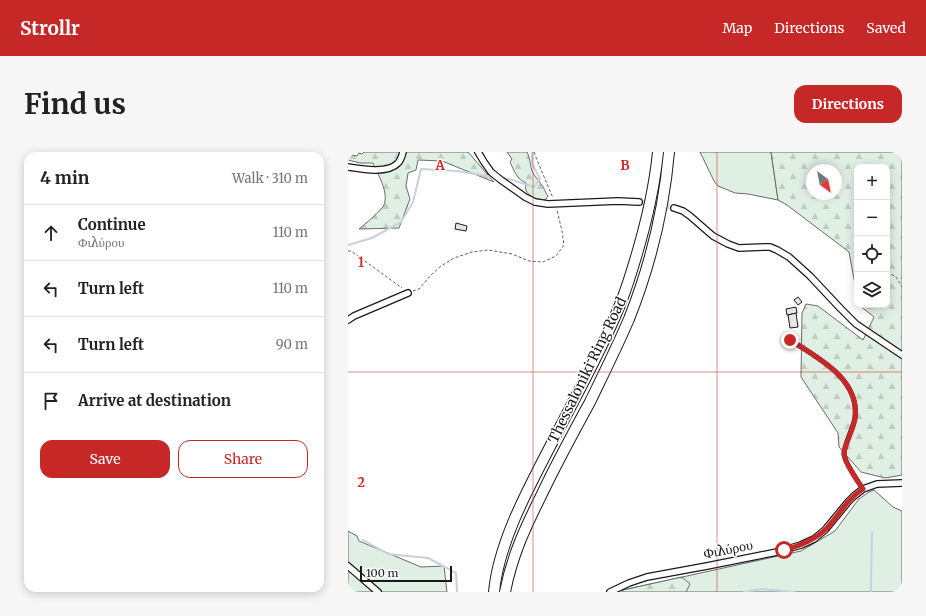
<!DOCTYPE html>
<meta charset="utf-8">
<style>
:root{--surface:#fff;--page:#f6f6f6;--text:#222;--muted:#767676;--line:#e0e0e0;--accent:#c62828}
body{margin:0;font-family:Merriweather,serif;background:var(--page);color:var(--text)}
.controls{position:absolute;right:12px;top:12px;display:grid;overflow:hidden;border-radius:8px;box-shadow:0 2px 10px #0003}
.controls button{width:36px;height:36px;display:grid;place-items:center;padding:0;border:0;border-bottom:1px solid var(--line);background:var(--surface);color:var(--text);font:20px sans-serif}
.compass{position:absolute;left:458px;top:12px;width:36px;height:36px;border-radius:50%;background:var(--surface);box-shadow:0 2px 10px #0003;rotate:148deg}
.scale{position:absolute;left:12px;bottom:10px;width:92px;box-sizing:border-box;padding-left:4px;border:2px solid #1a1a1a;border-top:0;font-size:11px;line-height:14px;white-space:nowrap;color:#1a1a1a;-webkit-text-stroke:3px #fff;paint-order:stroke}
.stop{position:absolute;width:12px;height:12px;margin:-9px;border:3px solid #c62828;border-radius:50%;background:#fff}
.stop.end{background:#c62828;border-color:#fff;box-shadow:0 1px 4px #0008}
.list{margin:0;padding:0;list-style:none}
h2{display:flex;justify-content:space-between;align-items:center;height:52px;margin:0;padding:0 16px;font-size:17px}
h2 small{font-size:13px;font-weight:400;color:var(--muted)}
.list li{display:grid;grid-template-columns:26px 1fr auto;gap:12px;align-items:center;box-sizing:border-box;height:56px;padding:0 16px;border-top:1px solid var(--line)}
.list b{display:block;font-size:15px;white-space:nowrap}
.list p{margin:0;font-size:13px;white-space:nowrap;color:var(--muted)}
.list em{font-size:13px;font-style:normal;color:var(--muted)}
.actions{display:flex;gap:8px;padding:12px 16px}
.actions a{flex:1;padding:9px 0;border:1px solid var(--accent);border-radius:12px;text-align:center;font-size:14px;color:var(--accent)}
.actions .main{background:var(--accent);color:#fff}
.icon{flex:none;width:22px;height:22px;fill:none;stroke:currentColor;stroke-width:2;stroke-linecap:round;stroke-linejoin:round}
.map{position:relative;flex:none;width:554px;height:440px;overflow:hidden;border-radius:12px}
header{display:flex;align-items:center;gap:24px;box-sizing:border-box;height:56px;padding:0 20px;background:var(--accent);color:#fff}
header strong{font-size:19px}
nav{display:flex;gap:22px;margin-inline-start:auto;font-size:14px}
.intro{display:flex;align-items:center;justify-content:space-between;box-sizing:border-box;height:96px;padding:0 24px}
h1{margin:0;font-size:28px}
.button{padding:10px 18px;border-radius:12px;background:var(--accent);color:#fff;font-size:14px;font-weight:700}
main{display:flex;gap:24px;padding:0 24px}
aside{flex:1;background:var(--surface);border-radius:12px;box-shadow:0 2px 10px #0003}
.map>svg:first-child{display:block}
</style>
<header>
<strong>Strollr</strong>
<nav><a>Map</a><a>Directions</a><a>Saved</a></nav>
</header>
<div class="intro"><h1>Find us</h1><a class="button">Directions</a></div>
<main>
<aside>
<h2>4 min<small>Walk · 310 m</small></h2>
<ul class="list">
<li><svg class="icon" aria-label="ahead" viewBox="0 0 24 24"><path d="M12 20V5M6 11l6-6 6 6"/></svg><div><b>Continue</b><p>Φιλύρου</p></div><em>110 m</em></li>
<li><svg class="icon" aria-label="left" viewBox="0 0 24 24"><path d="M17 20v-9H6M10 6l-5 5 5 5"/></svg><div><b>Turn left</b></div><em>110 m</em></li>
<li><svg class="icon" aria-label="left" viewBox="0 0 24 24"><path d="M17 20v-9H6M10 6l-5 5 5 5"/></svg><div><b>Turn left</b></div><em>90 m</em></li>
<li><svg class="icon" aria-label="arrive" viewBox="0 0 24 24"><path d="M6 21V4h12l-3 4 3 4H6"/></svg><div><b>Arrive at destination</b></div></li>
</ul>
<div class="actions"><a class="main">Save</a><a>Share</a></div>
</aside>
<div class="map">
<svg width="554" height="440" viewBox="0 0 554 440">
<defs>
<pattern id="forest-firs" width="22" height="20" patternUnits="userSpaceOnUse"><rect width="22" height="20" fill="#e0efe3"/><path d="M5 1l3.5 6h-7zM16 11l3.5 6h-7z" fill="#c0ccc2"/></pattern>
</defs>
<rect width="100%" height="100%" fill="#fff"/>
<g fill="#e0efe3" stroke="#6a6a6a">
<path d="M352,0H423L430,48L400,42L387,41L370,34L366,29Z"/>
<path d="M526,338L545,355L554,359V440H274L275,438L453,399L487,379L511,347L521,340Z"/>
<path d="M0,379L9,384L11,389L73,415L96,414L99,440H0Z"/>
</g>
<g fill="url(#forest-firs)" stroke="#6a6a6a" fill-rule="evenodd">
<path d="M16,0H120L146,30L94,9L70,8L68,18L60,21L58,34L62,47L51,76L11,77C16,73 35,57 36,53C41,40 30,23 25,11H12L0,8V2L9,4L11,1L14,2Z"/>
<path d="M159,0H179C182,5 182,13 184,19C187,25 192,30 195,35C197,38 198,42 200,44L197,48C191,48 180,45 178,38C177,36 178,33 178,31C169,27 166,19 162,10L164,7Z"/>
<path d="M423,0H554V323L537,326L513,320L491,295L490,281L453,225L454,161L458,152L470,154L515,188L526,165L511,153H539V15H509V143L501,100L439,53L430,48ZM464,18H488V42H464Z"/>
<path d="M334,425L342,432L338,440H274L275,438Z"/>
</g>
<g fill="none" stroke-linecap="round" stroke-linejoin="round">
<g stroke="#c6d2dc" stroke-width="2">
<path d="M154,26L161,27L186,35L192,27L184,11V0"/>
<path d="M0,93L24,86L53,70L65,50L73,17L109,19L146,25"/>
<path d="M15,388L40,402L80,406L108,421L109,440"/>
<path d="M396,440L413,437L446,440"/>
<path d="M523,440L524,380"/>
</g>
</g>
<g fill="#e6e6e6" stroke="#1a1a1a">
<path d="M108,71L119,74L118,79L107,77Z"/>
<path d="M450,145L454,150L450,153L446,148Z"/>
<path d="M448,155L449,161L439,163L438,157Z"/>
<path d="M448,161L450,175L442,176L440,163Z"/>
</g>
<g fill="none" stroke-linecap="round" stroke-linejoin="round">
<path stroke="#ddd" stroke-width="5.5" stroke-dasharray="5.5 3" stroke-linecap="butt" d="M291,50L326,56"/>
<g stroke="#1a1a1a" stroke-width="5">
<path id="service" d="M442,188C470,206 512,227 507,266C505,277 496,293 496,302C497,311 509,328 515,337"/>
</g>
<g stroke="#1a1a1a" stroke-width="8">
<g id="minor">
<path d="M130,0L136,10L143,20L153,28L177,45L187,50L200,52L270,49L291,50"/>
<path d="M0,15C13,17 40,22 50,11C53,8 54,4 55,0"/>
<path d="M326,56L335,59L342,64L365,84L380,92L391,96L417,95H422L429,98L441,105L462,124L492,156L508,172L554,203"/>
<path d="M0,168L6,164L60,141"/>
<path d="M0,414L30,440"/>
<path d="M262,440L281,431L299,425L359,414L429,400L453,393L466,387L477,378L500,350L506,344L515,337L529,332L554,331"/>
</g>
</g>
<g stroke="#1a1a1a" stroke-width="12">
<g id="motorway">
<path d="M146,440C151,387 184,330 208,283C228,244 249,206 266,167C273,151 279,135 284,118C296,80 306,40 310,0"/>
<path d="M157,440C164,404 177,376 193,344C208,312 225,281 242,250C255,223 269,195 281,167C302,114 316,57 321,0"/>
</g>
</g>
<g stroke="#5f5f5f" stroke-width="1" stroke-dasharray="3 2" stroke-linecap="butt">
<path d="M186,0L189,8L205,46"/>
<path d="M0,99H3L54,136"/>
<path d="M539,120L548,125L554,135"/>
<path d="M65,139L71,137L83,123L93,114L106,106L124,100L140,98L164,102L181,109L195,110L208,104L216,93L214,79L209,58"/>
</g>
<use href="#service" stroke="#fff" stroke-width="3"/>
<use href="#minor" stroke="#fff" stroke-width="5.5"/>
<use href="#motorway" stroke="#fff" stroke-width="10"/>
</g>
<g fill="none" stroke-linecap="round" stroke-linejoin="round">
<path stroke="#c62828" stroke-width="5" d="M436,398C452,394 467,388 479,376C491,363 499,347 515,337C509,328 497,312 496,302C496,293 506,277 507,266C512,227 470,206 442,188"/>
</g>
<path fill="none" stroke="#d62828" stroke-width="1" stroke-opacity="0.55" d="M185,0V440M369,0V440M0,220H554"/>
<g text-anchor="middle" stroke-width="3" stroke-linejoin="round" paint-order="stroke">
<g font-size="14" fill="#1a1a1a" stroke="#fff">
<text transform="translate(239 218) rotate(-64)" y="5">Thessaloniki Ring Road</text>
<text transform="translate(380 397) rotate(-11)" y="5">Φιλύρου</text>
</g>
</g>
<g font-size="13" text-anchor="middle" font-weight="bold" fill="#d62828" stroke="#fff" stroke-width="3" stroke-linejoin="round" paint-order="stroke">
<text x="92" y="18">A</text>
<text x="277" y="18">B</text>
<text x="13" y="115">1</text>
<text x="13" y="335">2</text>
</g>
</svg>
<div class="controls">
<button>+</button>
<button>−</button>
<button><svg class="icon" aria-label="locate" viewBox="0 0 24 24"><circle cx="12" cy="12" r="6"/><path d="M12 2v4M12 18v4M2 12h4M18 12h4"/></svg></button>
<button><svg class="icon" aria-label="layers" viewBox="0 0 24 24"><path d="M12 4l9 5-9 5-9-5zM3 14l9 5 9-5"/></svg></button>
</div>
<svg class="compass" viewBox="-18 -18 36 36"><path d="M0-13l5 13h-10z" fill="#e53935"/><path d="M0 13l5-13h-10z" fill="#767676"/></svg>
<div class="scale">100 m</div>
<div class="stop" style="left:436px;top:398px"></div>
<div class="stop end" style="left:442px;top:188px"></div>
</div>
</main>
